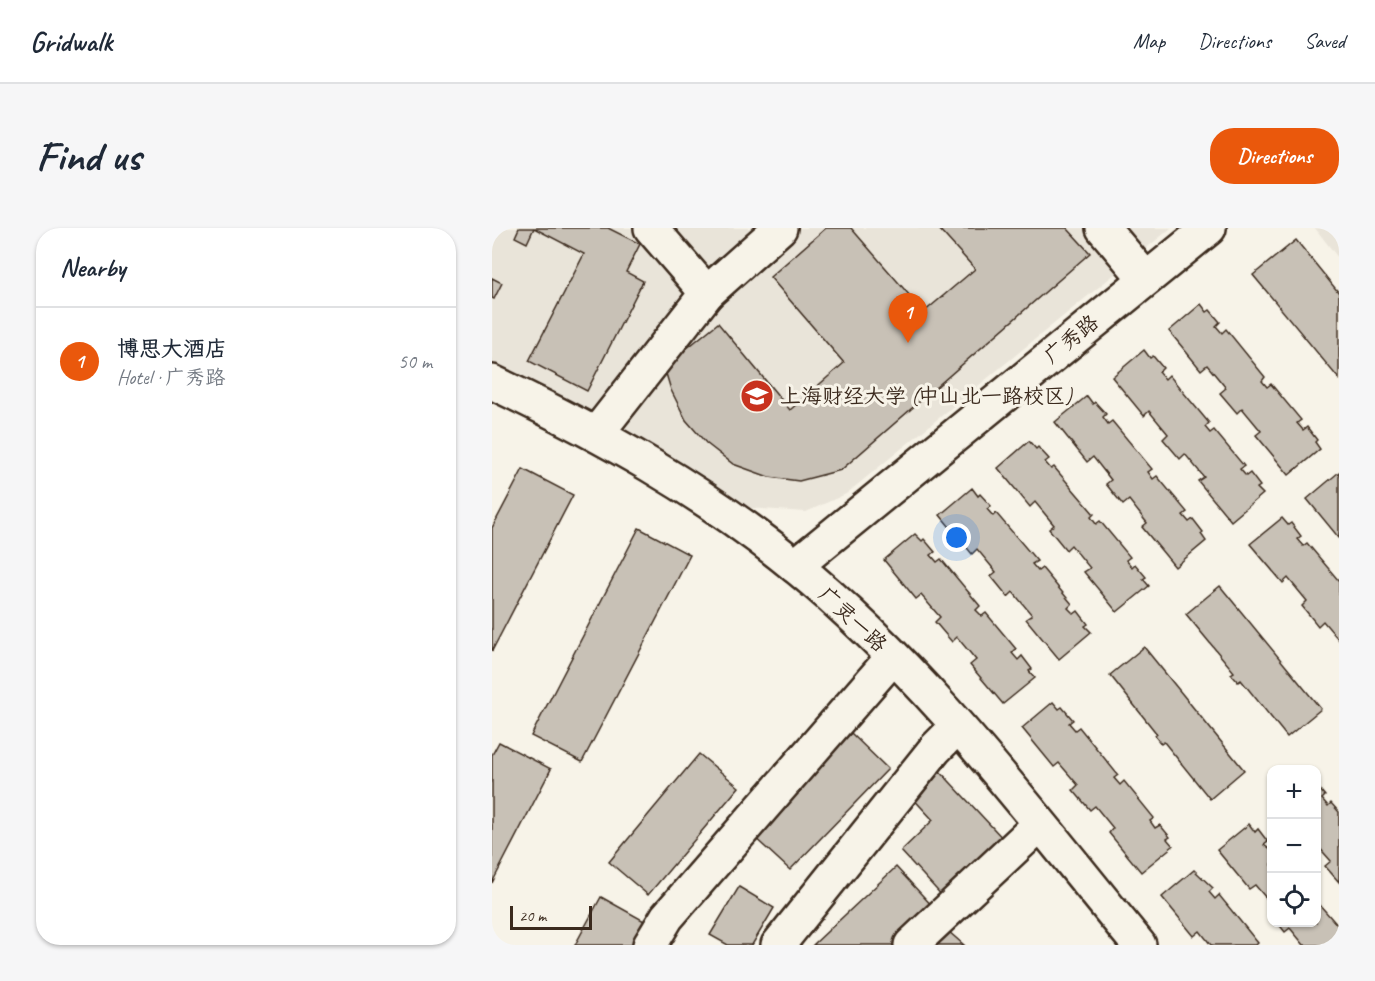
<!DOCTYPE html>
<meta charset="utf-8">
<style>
:root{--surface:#fff;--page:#f6f6f7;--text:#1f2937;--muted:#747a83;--line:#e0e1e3;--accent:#ea580c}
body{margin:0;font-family:Caveat,"LXGW WenKai TC",sans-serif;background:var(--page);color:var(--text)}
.controls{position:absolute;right:18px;bottom:18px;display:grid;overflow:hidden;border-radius:12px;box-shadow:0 2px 4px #0004}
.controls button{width:54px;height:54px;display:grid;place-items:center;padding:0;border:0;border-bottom:2px solid var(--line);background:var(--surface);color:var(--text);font:30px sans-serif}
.scale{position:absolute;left:18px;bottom:15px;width:82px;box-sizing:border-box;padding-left:6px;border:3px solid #3b2a1e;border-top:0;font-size:16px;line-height:21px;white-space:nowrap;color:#3b2a1e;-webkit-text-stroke:4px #f7f3e8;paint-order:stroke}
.you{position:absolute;left:465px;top:310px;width:21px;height:21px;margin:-15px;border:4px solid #fff;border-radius:50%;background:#1a73e8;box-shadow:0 0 0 9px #1a73e833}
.badge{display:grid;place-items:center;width:39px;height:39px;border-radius:50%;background:var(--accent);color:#fff;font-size:20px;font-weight:700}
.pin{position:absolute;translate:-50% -50px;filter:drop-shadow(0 2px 3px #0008)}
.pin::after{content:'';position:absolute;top:32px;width:21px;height:18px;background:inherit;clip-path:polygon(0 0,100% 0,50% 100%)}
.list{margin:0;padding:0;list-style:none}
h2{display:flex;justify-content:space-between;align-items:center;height:78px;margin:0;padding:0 24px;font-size:26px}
h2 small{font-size:20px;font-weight:400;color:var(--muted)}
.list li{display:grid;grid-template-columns:39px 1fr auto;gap:18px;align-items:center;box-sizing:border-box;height:108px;padding:0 24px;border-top:2px solid var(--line)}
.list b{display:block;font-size:22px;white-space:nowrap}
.list p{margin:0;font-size:20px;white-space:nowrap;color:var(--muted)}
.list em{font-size:20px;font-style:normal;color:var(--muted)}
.icon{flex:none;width:33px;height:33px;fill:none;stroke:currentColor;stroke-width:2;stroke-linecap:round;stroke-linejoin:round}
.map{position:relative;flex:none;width:847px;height:717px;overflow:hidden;border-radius:24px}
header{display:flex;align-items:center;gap:36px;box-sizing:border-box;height:84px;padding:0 30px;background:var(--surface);border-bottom:2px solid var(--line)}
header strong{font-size:28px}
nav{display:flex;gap:33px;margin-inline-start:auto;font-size:21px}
.intro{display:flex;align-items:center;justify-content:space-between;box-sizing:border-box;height:144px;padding:0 36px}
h1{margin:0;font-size:42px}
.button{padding:15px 27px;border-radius:24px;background:var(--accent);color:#fff;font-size:21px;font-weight:700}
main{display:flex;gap:36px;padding:0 36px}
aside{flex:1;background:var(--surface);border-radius:24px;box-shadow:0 2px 4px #0004}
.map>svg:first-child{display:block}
</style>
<header>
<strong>Gridwalk</strong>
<nav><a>Map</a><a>Directions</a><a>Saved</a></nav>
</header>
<div class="intro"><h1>Find us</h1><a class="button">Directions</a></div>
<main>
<aside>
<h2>Nearby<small></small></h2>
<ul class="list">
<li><span class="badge">1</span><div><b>博思大酒店</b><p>Hotel · 广秀路</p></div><em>50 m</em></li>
</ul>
</aside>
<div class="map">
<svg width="847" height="717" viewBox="0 0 847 717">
<rect width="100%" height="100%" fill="#f7f3e8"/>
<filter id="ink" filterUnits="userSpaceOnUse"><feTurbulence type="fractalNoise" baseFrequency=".0167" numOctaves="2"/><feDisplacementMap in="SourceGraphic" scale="12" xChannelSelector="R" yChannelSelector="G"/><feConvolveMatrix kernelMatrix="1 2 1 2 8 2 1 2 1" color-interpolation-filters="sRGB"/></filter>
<g filter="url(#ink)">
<g fill="#e9e4d9">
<path d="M0,0H679L354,266L314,284L241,279L0,140Z"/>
<path d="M823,0H847V31Z"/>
</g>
<g fill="#c8c1b6" stroke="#3b2a1e" stroke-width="1.5">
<path d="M27,0H116L148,16L134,44L151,53L95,163L37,133L92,26L42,0L35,15L23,9Z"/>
<path d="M334,0H359L432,84L483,41L446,0H575L598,25L349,242L307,253L277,249L241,236L214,215L194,192L179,162L172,139L226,95L298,182L352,135L278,49Z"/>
<path d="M804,12L847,65V151L761,47Z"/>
<path d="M0,50L10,55L2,71L0,70Z"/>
<path d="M709,76L715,84L718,82L728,94L724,98L730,105L734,101L773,149L770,153L775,159L779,156L809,192L805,195L811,202L815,199L825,212L823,214L828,221L797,247L764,207L769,203L750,180L745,185L728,165L734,160L715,137L709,142L677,103Z"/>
<path d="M652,122L658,130L661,128L671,140L667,144L673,151L677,147L717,195L713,199L718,205L722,202L752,238L748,241L754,248L758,245L768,258L765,260L771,266L739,293L706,253L712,249L693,226L688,231L671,211L676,206L657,183L652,188L620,149Z"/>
<path d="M595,168L601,176L603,174L614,186L611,189L616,196L620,193L660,241L656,244L661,251L665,248L695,284L691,287L697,294L701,291L711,304L709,306L714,313L683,339L650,299L655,295L637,272L631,277L614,256L619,252L601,229L595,234L563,194Z"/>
<path d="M537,213L544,221L546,219L557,231L553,234L559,241L562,239L602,286L599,289L604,296L608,293L638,329L634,332L640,339L643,336L654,349L651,351L657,358L625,384L592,344L598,340L579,317L574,322L557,301L562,297L543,274L538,279L506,240Z"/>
<path d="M31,241L81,267L0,423V300Z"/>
<path d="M847,244V310L815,271Z"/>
<path d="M480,260L486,268L488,266L499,278L495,281L501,288L504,285L545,333L540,336L546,343L550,340L580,376L576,380L582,386L586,383L596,396L593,398L599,404L567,431L534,391L540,387L521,364L516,369L499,348L504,344L485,321L480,326L448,287Z"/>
<path d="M790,290L796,297L799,295L809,308L805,311L811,318L815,315L847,353V412L831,393L826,398L810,378L815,373L796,350L791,355L758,316Z"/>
<path d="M147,300L198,327L90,534L39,508Z"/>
<path d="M423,306L430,313L432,311L443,324L439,327L445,334L449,331L488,378L484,382L490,388L494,385L524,421L520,425L526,432L530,428L540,441L537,443L543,450L511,476L478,437L484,432L465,409L460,414L443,394L448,389L429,367L424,371L392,332Z"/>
<path d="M728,358L829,481L795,509L749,452L746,454L739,446L742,444L694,386Z"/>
<path d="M652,419L752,542L718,571L672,514L669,516L663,508L665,506L618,447Z"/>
<path d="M561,474L567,481L570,479L581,492L577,495L583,502L587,499L626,547L622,550L628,557L632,553L662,590L658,593L663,600L668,597L678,609L675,611L681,618L649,644L617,605L621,600L603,578L598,582L581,562L586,557L567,535L562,539L530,500Z"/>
<path d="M359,505L396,541L298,642L260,607Z"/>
<path d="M7,514L59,541L0,655V527Z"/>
<path d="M207,526L247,559L156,667L117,634Z"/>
<path d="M444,539L515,615L454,672L409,623L441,592L416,565Z"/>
<path d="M824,557L833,568L830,571L836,578L839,575L847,584V654L833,638L839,633L824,616Z"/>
<path d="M757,596L763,604L766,601L776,614L772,617L780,623V677L763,657L757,661L725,622Z"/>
<path d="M404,639L444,682L406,717H321Z"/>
<path d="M702,642L721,660L717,664L723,671L727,667L766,715L764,717H719L708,703L702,708L670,669Z"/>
<path d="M247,659L282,680L260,717H236L218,707Z"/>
<path d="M109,669L154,694L141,717H83Z"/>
<path d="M827,676L847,699V717H812L798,700L793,704L785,694H824V678Z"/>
<path d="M456,703L472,717H445Z"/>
</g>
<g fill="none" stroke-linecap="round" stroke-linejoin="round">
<g stroke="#3b2a1e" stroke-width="38">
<g id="minor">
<path d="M611,0L654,51"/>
<path d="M215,65L288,0"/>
<path d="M0,154C109,206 209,261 302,337C435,445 539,586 647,717"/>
<path d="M105,205L215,65L159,0"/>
<path d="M303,338L717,0"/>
<path d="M158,717L175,689L401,429"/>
<path d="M286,717L443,521L465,499"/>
<path d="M419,717L547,597"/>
</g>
</g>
<use href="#minor" stroke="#f7f3e8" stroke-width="33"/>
</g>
</g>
<defs>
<g id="university-disc" transform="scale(1.725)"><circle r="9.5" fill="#c8321e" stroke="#f7f3e8"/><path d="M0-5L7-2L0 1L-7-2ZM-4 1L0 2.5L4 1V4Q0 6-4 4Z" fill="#fff"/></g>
</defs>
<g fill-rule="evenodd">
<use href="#university-disc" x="265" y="168"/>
</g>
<g text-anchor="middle" stroke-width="6" stroke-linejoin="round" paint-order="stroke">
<g font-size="21" fill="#3b2a1e" stroke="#f7f3e8">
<text transform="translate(579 111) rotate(-39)" y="7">广秀路</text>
<text transform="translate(361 391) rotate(43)" y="7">广灵一路</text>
</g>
<g font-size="21" fill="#3b2a1e" stroke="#f7f3e8" text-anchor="start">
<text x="288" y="175">上海财经大学 (中山北一路校区)</text>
</g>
</g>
</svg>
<div class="controls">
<button>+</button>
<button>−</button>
<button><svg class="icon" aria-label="locate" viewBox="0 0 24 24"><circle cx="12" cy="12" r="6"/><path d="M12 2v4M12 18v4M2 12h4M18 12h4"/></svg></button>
</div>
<div class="scale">20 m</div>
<div class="you"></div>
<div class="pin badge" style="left:416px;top:115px">1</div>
</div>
</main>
